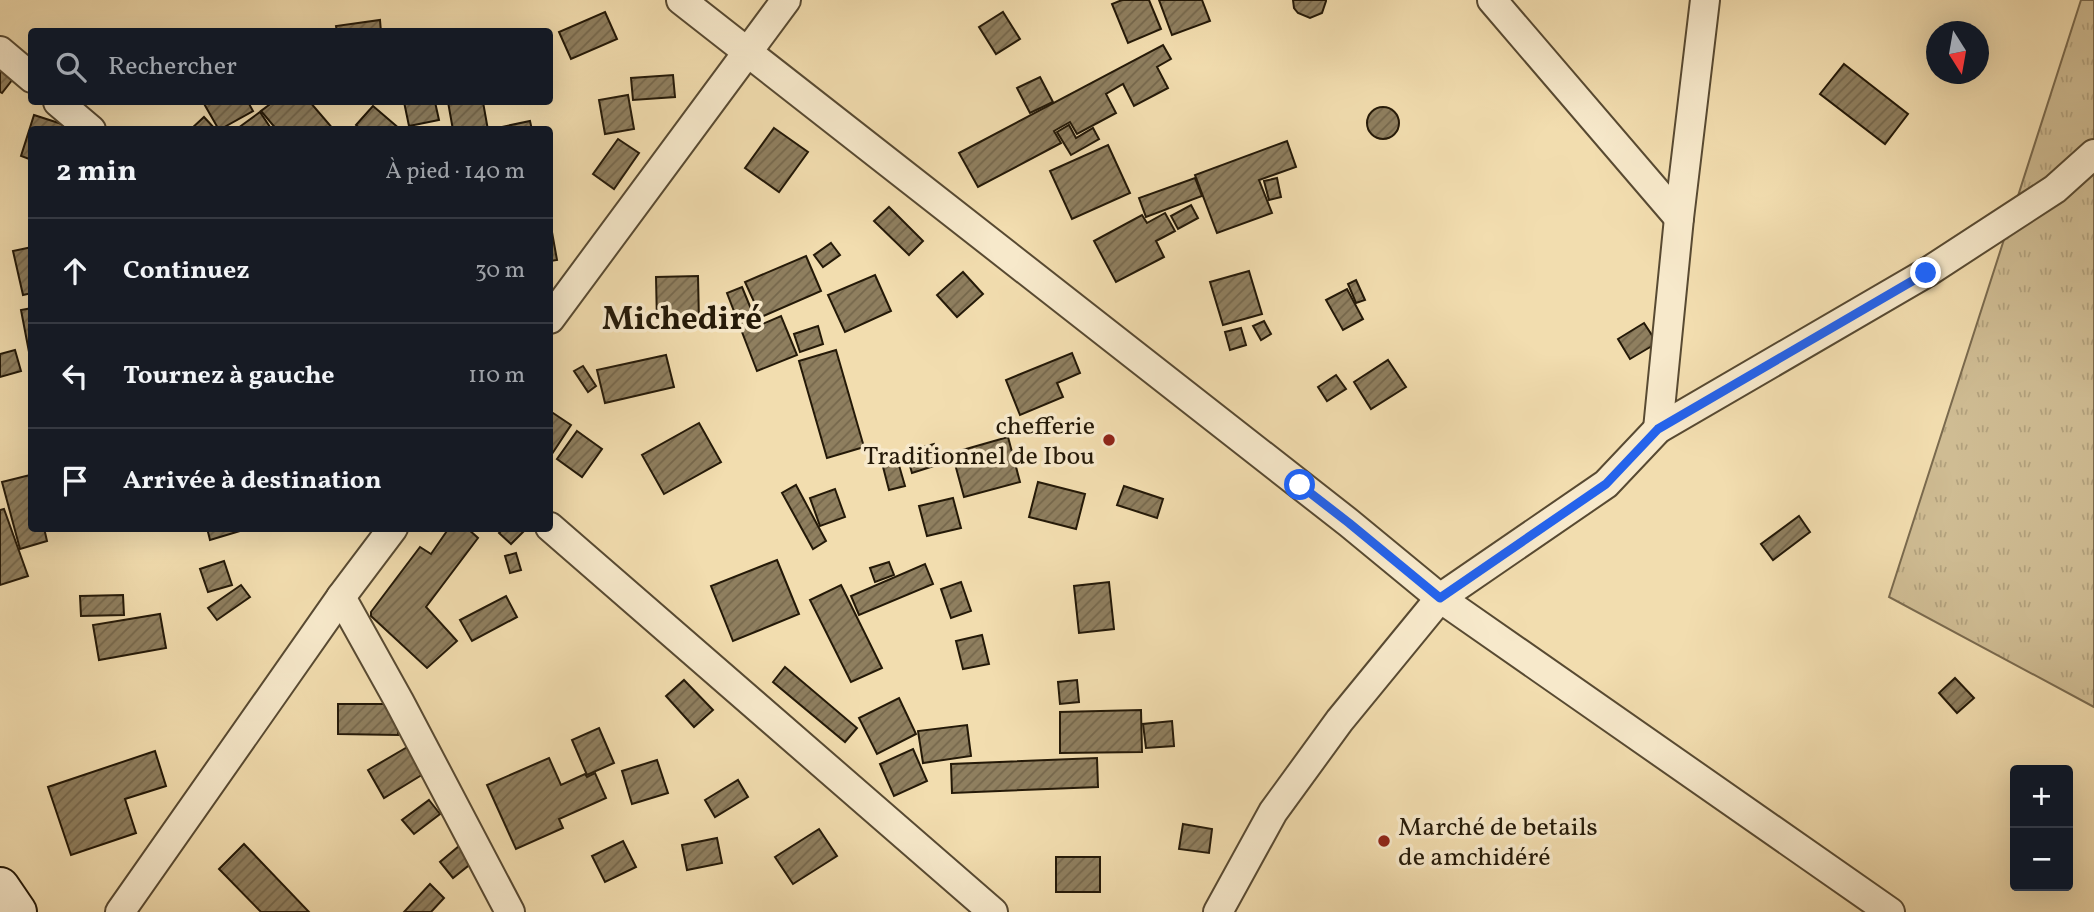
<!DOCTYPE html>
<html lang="fr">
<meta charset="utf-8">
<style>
:root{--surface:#171b24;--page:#20242c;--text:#f1f3f6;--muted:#9ea1a6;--line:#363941}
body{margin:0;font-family:Vollkorn,serif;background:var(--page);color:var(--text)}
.controls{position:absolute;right:21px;bottom:21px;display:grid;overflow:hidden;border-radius:7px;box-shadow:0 7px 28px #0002}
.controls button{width:63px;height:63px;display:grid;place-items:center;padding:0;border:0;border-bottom:2px solid var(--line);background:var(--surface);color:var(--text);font:35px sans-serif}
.compass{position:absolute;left:1926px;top:21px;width:63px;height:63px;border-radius:50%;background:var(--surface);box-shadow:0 7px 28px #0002;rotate:169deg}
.stop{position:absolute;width:21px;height:21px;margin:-16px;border:5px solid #2563eb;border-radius:50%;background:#fff}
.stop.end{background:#2563eb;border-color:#fff;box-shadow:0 2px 7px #0008}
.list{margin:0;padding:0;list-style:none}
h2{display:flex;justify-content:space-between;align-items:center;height:91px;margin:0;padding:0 28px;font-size:30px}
h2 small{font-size:23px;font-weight:400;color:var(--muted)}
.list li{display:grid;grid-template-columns:46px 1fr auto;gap:21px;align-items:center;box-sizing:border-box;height:105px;padding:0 28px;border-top:2px solid var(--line)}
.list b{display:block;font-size:26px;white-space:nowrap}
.list em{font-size:23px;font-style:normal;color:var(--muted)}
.icon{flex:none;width:38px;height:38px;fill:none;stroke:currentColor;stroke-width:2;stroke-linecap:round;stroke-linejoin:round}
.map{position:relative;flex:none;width:2094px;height:912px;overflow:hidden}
.search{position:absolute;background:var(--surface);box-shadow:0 7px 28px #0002;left:28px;top:28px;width:525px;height:77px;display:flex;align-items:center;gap:18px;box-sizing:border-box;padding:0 24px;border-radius:7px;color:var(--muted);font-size:26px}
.panel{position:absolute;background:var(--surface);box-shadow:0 7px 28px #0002;left:28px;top:126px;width:525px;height:406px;border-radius:7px}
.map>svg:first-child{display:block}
</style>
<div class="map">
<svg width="2094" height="912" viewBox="0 0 2094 912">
<defs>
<pattern id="grass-tufts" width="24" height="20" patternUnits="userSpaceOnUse" patternTransform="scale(1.75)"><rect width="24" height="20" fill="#cfbc93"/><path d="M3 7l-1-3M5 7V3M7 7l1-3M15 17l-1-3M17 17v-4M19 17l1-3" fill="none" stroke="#b2a17d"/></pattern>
<pattern id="building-hatch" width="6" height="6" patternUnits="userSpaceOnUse" patternTransform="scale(1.75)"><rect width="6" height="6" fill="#8f7f5f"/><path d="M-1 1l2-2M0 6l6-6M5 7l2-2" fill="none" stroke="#75674c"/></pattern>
</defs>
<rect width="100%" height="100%" fill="#f2ddaf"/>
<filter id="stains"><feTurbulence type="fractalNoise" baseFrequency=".00286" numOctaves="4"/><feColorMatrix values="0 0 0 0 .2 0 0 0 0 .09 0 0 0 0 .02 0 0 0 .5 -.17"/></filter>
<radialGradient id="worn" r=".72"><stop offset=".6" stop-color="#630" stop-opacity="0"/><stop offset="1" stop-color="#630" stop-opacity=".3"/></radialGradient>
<path fill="url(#grass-tufts)" stroke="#7a6a4e" stroke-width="2" d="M2081,0H2094V707L1889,597Z"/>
<g fill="url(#building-hatch)" stroke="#241908" stroke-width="2">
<path d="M1122,0H1149L1161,29L1128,43L1112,4Z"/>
<path d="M1159,0H1202L1210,21L1172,35Z"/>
<path d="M1293,0H1326V1L1322,13L1310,18L1298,13L1294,8Z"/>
<path d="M605,12L617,39L571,59L559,32Z"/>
<path d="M1003,12L1020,39L996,54L979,27Z"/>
<path d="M380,20L381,32H337L336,26Z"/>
<path d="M1163,45L1171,59L1157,67L1168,88L1134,106L1123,84L1106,94L1116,113L1077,134L1070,122L1054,131L1061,143L978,187L959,153Z"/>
<path d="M0,64L16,75L2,93L0,92Z"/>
<path d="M1844,64L1908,114L1885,144L1820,94Z"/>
<path d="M673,75L675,97L633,100L631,78Z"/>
<path d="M1040,77L1053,102L1030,113L1017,88Z"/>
<path d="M628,95L634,129L605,134L599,100Z"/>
<path d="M203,102H248L253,111L219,130Z"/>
<path d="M273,102H310L334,130H277L261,111Z"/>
<path d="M404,102H435L439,120L409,126Z"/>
<path d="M448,102H483L488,130H453Z"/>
<path d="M373,106L401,130H361L356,125Z"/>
<circle cx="1383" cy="123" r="16"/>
<path d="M260,112L272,130H240L238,128Z"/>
<path d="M34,115L68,126L67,130H32V160L21,156Z"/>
<path d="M204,117L216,130H190Z"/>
<path d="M530,121L532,130H493L492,129Z"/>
<path d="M1069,125L1076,138L1093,128L1099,139L1071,155L1057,132Z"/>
<path d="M774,128L808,152L779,192L745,168Z"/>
<path d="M618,139L639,153L614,189L593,174Z"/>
<path d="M1287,141L1296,167L1259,180L1272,213L1217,233L1195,175Z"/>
<path d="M1108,145L1130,193L1072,219L1050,171Z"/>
<path d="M1195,178L1202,196L1146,217L1139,198Z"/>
<path d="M1277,178L1281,197L1269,200L1264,181Z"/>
<path d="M1191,205L1198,218L1178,229L1171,216Z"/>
<path d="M889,207L923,241L909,255L874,221Z"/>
<path d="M1165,213L1175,231L1156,241L1164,257L1116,282L1094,241L1142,215L1147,223Z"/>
<path d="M550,221L557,260L550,261Z"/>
<path d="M831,243L840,255L823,267L814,255Z"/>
<path d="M32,247V293L23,295L13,251Z"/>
<path d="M806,256L821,291L761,317L745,282Z"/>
<path d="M1249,271L1262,314L1223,325L1210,282Z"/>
<path d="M963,272L983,294L957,317L937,295Z"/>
<path d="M875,275L891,311L845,332L828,295Z"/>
<path d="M698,276L699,322L657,323L656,277Z"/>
<path d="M1356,280L1365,300L1356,303L1348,284Z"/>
<path d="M742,287L758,326L781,316L797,355L757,371L727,293Z"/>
<path d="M1347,289L1363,319L1343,330L1326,300Z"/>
<path d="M32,308V352H29L21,310Z"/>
<path d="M1264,321L1271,334L1261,340L1253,326Z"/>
<path d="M1644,323L1657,343L1630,359L1618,339Z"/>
<path d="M818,326L823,344L800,352L794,334Z"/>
<path d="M1241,328L1246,345L1230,350L1225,332Z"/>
<path d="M15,350L21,371L0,377V354Z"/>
<path d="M836,350L864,447L827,458L799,361Z"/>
<path d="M1072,353L1080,373L1057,383L1063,397L1020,415L1006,380Z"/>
<path d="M666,355L674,387L605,403L597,370Z"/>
<path d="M1388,360L1406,387L1371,409L1354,382Z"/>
<path d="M583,366L596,386L588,392L574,371Z"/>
<path d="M1336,375L1346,389L1327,401L1318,387Z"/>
<path d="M550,411L571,425L550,457Z"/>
<path d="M699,423L721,462L664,494L642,455Z"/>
<path d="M577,431L602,449L582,477L557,459Z"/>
<path d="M1008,437L1020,482L964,497L952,453Z"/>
<path d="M934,444L940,464L912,473L906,452Z"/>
<path d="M896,455L905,486L889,490L881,459Z"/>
<path d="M30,475L32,528H44L47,541L20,549L2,482Z"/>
<path d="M1038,482L1085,494L1076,529L1029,517Z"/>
<path d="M796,485L826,541L813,549L782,493Z"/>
<path d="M1124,486L1163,499L1157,518L1117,505Z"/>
<path d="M835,489L845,517L820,526L810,498Z"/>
<path d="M953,498L961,528L927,536L919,506Z"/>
<path d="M4,509L28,576L0,585V510Z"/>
<path d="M1799,516L1810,532L1773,560L1761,544Z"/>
<path d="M207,528H250L210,540Z"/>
<path d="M449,528H467L478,538L426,607L457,641L427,668L371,616V612L420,547L431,554Z"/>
<path d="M504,528H524L525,530L511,544L499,533Z"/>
<path d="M516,553L521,570L510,573L505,556Z"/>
<path d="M777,560L799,614L733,641L711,586Z"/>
<path d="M224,561L232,585L208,592L200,569Z"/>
<path d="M889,562L894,575L875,582L870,568Z"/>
<path d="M925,564L933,584L859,615L851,596Z"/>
<path d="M961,582L971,611L951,618L941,589Z"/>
<path d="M1109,582L1114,629L1079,633L1074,586Z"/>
<path d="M241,585L250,597L217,620L208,608Z"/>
<path d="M841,585L882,668L851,682L810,600Z"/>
<path d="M123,595L124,615L81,616L80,596Z"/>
<path d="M506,596L517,617L472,641L460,620Z"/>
<path d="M160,614L166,648L99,660L93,625Z"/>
<path d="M982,635L989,664L963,669L956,641Z"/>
<path d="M785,667L857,728L845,742L773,682Z"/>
<path d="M1955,678L1974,698L1957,713L1939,693Z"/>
<path d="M684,680L713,710L694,727L666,696Z"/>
<path d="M1077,680L1079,702L1060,704L1058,682Z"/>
<path d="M899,698L916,734L877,754L859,718Z"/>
<path d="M338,704H399L398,735L338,734Z"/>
<path d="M1141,710L1142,752L1060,753V712Z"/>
<path d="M1172,721L1174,746L1146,748L1143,724Z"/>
<path d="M967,725L971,756L923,763L918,731Z"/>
<path d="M599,728L614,763L587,775L572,740Z"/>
<path d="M409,746L425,773L384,798L368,770Z"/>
<path d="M913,749L927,781L894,796L880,764Z"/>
<path d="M155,751L166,786L125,799L136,833L71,855L48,787Z"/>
<path d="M549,758L561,785L585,774L587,777L595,773L606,798L559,819L563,828L516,849L487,785Z"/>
<path d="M1097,758L1098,787L952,793L951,764Z"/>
<path d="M657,760L668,793L632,804L622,771Z"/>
<path d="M738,780L748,797L715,817L705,800Z"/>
<path d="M429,800L440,814L414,834L402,820Z"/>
<path d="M1183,824L1212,829L1209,853L1179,849Z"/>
<path d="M819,829L837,856L793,884L775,857Z"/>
<path d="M717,838L722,863L687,870L682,845Z"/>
<path d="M465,841L478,858L453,878L440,862Z"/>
<path d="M623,841L636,867L605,882L592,856Z"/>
<path d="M244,844L309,912H261L219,869Z"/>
<rect x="1056" y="857" width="44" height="35"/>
<path d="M430,884L444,898L431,912H404Z"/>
</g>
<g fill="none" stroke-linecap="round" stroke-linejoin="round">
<g stroke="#584a32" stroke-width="32">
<g id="street">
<path d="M681,0L1349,523L1440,598L1890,912"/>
<path d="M1492,0L1679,218"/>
<path d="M0,51L32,78"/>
<path d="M58,102L91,130"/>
<path d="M550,319L786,0"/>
<path d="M1658,429L1679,218L1705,0"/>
<path d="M550,527L993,912"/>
<path d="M341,597L399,701L510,912"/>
<path d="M120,912L341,597L393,528"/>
<path d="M1218,912L1273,812L1340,720L1440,598L1606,484L1658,429L1926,273L2055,189L2094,154"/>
</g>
</g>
<g stroke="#241908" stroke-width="42">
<path id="secondary" d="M0,887L17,912"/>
</g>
<use href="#street" stroke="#f7e9cb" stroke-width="28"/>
<use href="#secondary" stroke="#f7e9cb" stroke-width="38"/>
</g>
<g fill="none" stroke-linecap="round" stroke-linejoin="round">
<path stroke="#2563eb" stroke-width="9" d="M1300,485L1349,523L1440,598L1606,484L1658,429L1926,273"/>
</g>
<g fill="#8f2418" stroke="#f7e9cb" stroke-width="2.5">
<circle cx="1109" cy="440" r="7"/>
<circle cx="1384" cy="841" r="7"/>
</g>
<g text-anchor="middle" stroke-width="7" stroke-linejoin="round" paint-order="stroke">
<g font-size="26" fill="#241908" stroke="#f7e9cb" text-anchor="end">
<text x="1095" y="434">chefferie<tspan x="1095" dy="30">Traditionnel de Ibou</tspan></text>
<text x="1398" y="835" text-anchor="start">Marché de betails<tspan x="1398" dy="30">de amchidéré</tspan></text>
</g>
<g font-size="33" font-weight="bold" fill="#241908" stroke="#f7e9cb">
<text x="682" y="329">Michediré</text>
</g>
</g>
<rect width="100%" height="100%" filter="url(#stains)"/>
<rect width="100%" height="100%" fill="url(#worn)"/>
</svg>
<div class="controls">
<button>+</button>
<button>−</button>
</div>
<svg class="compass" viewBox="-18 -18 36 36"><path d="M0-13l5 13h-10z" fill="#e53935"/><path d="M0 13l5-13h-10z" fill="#9ea1a6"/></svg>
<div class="stop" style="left:1300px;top:485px"></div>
<div class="stop end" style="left:1926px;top:273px"></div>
<div class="search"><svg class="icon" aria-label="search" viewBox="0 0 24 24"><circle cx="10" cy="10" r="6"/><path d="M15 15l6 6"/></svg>Rechercher</div>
<section class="panel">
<h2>2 min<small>À pied · 140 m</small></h2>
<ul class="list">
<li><svg class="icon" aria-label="ahead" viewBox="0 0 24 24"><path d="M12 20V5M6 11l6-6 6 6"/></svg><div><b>Continuez</b></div><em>30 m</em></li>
<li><svg class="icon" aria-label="left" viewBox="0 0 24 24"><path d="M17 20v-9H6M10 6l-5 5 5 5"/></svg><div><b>Tournez à gauche</b></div><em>110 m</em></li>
<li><svg class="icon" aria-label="arrive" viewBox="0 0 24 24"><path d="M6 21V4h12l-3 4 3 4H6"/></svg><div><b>Arrivée à destination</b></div></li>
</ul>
</section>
</div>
